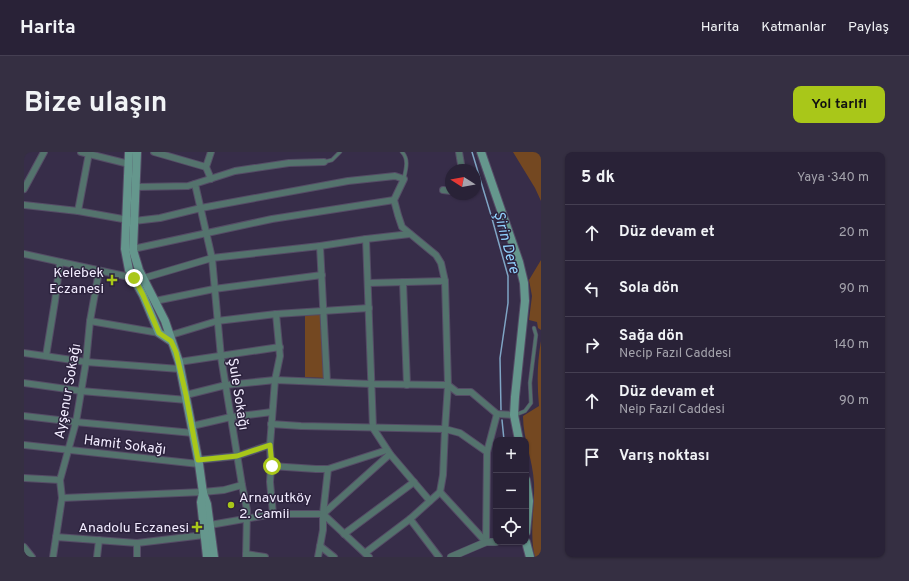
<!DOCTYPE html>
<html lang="tr">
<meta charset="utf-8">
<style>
:root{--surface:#292237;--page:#352f42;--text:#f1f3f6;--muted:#a5a4ad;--line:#453f52;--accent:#a9c719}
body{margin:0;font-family:Overpass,sans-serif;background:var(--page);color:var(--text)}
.controls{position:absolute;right:12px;bottom:12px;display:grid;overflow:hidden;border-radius:8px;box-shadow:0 1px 3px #0004}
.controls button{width:36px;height:36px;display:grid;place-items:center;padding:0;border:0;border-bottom:1px solid var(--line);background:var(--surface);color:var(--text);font:20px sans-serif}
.compass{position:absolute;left:421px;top:12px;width:36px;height:36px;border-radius:50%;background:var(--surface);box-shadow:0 1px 3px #0004;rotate:281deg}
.stop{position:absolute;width:12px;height:12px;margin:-9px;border:3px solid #a9c719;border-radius:50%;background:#fff}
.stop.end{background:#a9c719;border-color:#fff;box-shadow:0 1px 4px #0008}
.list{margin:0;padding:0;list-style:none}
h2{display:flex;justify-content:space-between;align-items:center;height:52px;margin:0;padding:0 16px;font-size:17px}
h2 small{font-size:13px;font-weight:400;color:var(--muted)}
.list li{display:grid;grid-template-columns:26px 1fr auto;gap:12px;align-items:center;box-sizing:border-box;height:56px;padding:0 16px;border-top:1px solid var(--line)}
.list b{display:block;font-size:15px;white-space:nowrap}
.list p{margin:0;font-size:13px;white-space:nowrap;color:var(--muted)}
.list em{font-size:13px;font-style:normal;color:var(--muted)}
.icon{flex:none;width:22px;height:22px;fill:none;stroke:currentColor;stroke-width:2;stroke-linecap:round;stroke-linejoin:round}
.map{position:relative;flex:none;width:517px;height:405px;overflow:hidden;border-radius:8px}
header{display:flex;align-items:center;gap:24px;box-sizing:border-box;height:56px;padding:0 20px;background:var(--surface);border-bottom:1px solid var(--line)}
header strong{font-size:19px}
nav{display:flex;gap:22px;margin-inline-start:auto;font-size:14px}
.intro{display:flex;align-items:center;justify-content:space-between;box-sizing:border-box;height:96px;padding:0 24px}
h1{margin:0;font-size:28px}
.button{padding:10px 18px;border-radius:8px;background:var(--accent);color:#111;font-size:14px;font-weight:700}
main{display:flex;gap:24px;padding:0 24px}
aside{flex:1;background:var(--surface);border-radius:8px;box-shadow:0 1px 3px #0004}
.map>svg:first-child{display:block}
</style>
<header>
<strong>Harita</strong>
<nav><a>Harita</a><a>Katmanlar</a><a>Paylaş</a></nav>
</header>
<div class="intro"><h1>Bize ulaşın</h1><a class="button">Yol tarifi</a></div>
<main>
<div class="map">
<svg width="517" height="405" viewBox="0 0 517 405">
<rect width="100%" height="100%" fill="#372d49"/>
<g fill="#744821">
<path d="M489,0H517V49L511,36Z"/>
<path d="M517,108V178L514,176L513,170L505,168L508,144L505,128Z"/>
<path d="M294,161L297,164L301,226L281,225V163Z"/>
<path d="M517,189V405H511C505,384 511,353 510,331C509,308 499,287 499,264L515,254C513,232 513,211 517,189Z"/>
</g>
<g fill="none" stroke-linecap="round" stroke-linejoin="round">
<g stroke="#7fa5c5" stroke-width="1.5">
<path d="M448,0L467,63L484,124V151L476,206L477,258"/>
<path d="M478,268L480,288"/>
</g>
<g stroke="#554c66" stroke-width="4.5">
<g id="service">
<path d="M378,0C385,7 382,17 380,26"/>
<path d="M300,10L308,8L316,0"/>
<path d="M491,263L501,259L507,251L506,231L512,183L510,176"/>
</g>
</g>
<g stroke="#554c66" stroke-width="8">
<g id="minor">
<path d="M57,0L105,12"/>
<path d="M130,0L182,15"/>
<path d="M187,0L182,15L187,27"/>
<path d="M435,0L438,18"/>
<path d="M171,32L188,106L197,205L218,333L223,358L222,405"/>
<path d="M112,35L164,34L211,19L265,11L300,10"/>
<path d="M0,37L20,0"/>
<path d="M419,38L427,39"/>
<path d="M0,53L54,59L110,69L136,66L177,56L324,29L371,24L380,27L370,48L374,63L378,75L412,103L417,111L421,129L424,233L421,277L419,323L416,340L386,367L341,401"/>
<path d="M54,59L65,1"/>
<path d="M342,87L349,276L366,302L406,349"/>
<path d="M296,94L303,230"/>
<path d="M109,97L248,67L370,48"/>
<path d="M0,102L110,126H120L188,106L296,94L342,87L386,82"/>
<path d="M379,130L383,233"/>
<path d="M344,131L421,129"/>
<path d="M131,149L190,137L298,123"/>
<path d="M66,169L147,183L193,169L252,162L345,156"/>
<path d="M0,201L62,210L156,217"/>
<path d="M22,204L31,149L36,110"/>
<path d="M155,210L256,195"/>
<path d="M0,231L57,239L163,248"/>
<path d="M162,243L202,233L251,228L347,232L424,233L433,240H447L473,262L490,263"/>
<path d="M0,264L52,270L169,281"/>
<path d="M247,272L277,274L421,277L436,281L463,300"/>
<path d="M168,274L207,265L248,260"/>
<path d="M0,293L175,312"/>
<path d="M174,308L213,304L246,293"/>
<path d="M247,314L292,317H304L363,298"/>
<path d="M0,326L36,328L52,270L62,210L66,169L75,119"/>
<path d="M416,340L462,390"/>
<path d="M38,346L179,340L200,338L218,333"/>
<path d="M249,362L246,330L247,314L246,293L251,228L256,204L252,162"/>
<path d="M299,362L366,302"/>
<path d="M386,367L415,405"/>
<path d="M186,373L249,362H299L345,405"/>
<path d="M320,382L390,330"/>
<path d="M32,385L113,391L180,383"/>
<path d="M462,390L463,300L473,262"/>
<path d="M113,391V405"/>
<path d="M296,394L310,405"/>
<path d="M0,395L8,405"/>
<path d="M222,402L241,405"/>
<path d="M29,405L38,346L36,328"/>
<path d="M73,405L75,388"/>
<path d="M294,405L299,378V362L304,317"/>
</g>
</g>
<g stroke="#554c66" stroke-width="8">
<path id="tertiary" d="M427,405L462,390H472"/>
</g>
<g stroke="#554c66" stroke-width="10">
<g id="secondary">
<path d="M105,0L101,97L105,118L119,143L135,181L147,189"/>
<path d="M113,0L109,98L115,118L141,169L155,210L175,312L179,341L183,352L190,405"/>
<path d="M457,0L495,110L500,131L501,149L491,245L490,263L495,288"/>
<path d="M502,328L505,349L502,380"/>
<path d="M179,341L177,350L183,405"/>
<path d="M502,390L506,405"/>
</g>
</g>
<use href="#service" stroke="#54736d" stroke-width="3"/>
<use href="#minor" stroke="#54736d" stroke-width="6"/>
<use href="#tertiary" stroke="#54736d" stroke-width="7"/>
<use href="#secondary" stroke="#65978d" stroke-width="8"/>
</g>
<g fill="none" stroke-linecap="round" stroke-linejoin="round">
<path stroke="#a9c719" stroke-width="5" d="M110,126L119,143L135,181L147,189L152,200L162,243L174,308L213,304L246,293L248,314"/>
</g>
<g fill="#a9c719" stroke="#2d233e" stroke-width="1.5">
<path d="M86 122h4v4h4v4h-4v4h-4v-4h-4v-4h4z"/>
<circle cx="207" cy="353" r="4"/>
<path d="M171 369h4v4h4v4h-4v4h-4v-4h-4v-4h4z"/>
</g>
<g text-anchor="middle" stroke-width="3" stroke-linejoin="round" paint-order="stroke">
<g font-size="14" fill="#f2ecff" stroke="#2d233e" text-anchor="end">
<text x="80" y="125">Kelebek<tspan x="80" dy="16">Eczanesi</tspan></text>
<text x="215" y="350" text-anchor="start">Arnavutköy<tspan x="215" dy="16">2. Camii</tspan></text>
<text x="165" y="380">Anadolu Eczanesi</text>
</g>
<g font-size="14" fill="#f2ecff" stroke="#2d233e">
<text transform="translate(43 239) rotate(-80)" y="5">Ayşenur Sokağı</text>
<text transform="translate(215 242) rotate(81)" y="5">Şule Sokağı</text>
<text transform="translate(101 292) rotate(7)" y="5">Hamit Sokağı</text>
</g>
<g font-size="15" font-style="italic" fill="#92d2ff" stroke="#2d233e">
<text transform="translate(483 90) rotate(75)" y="5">Şirin Dere</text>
</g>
</g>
</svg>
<div class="controls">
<button>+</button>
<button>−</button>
<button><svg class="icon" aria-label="locate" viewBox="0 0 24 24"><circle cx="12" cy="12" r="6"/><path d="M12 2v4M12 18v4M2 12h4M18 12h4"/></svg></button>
</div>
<svg class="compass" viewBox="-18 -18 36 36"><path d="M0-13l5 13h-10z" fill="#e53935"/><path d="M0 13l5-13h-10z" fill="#a5a4ad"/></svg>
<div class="stop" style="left:248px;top:314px"></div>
<div class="stop end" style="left:110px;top:126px"></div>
</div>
<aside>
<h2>5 dk<small>Yaya · 340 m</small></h2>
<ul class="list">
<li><svg class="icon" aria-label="ahead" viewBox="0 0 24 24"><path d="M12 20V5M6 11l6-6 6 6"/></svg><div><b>Düz devam et</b></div><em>20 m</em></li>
<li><svg class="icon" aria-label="left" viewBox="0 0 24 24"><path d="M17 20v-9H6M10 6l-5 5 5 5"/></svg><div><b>Sola dön</b></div><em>90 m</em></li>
<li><svg class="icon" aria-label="right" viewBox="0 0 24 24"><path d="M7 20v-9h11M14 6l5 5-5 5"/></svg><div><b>Sağa dön</b><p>Necip Fazıl Caddesi</p></div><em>140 m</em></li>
<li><svg class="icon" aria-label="ahead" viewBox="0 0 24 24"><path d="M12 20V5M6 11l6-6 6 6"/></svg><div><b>Düz devam et</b><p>Neip Fazıl Caddesi</p></div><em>90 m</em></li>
<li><svg class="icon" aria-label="arrive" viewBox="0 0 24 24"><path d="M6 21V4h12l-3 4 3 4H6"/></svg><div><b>Varış noktası</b></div></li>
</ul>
</aside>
</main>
